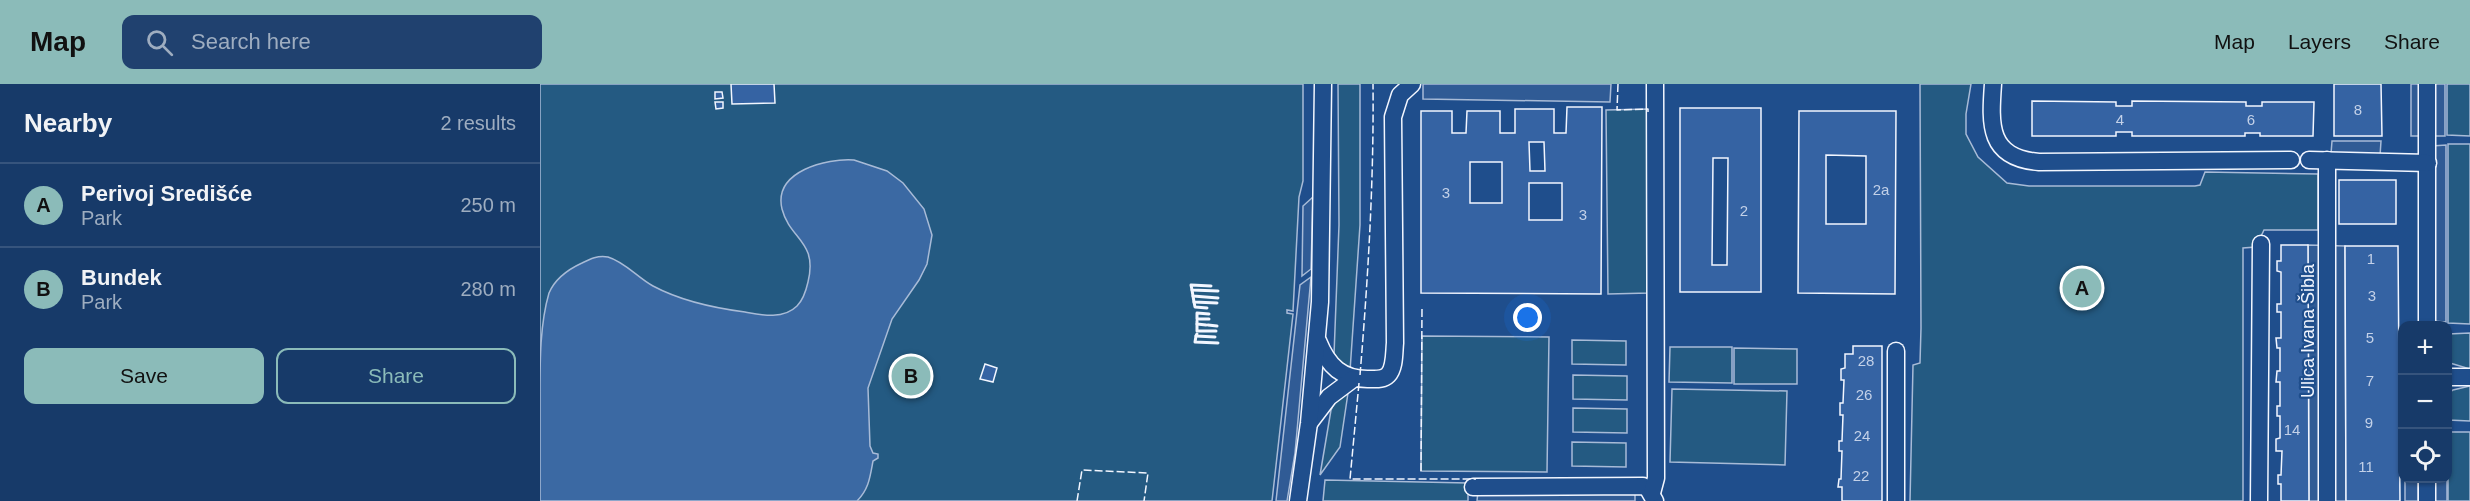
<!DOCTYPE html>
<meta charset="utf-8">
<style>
:root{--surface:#173a69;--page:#20416f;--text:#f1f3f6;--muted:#9eadc0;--line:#36547d;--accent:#8bbbb9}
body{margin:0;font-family:Arial,sans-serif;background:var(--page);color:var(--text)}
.controls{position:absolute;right:18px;bottom:18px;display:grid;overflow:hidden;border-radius:12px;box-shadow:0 2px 4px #0004}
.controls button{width:54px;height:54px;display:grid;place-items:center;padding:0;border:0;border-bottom:2px solid var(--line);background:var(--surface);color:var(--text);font:30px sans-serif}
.you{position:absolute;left:988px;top:234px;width:21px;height:21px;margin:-15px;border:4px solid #fff;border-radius:50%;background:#1a73e8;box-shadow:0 0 0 9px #1a73e833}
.badge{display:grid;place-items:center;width:39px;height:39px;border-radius:50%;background:var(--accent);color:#111;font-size:20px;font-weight:700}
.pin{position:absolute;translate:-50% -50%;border:3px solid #fff;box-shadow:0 2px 6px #0006}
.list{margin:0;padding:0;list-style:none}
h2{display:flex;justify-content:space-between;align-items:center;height:78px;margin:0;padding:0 24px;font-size:26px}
h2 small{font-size:20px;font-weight:400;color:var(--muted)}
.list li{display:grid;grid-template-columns:39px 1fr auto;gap:18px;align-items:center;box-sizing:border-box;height:84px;padding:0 24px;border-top:2px solid var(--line)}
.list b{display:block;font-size:22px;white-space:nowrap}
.list p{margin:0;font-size:20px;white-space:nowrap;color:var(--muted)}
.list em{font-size:20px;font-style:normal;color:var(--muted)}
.actions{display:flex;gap:12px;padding:18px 24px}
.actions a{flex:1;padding:14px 0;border:2px solid var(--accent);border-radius:12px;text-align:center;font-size:21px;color:var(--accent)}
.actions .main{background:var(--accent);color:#111}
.icon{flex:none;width:33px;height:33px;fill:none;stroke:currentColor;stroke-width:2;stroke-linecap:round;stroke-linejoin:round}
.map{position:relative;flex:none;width:1930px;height:417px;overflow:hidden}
header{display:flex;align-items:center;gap:36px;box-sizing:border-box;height:84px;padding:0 30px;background:var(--accent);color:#111}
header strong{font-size:28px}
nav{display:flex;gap:33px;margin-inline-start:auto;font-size:21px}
.search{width:420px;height:54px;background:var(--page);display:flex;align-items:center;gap:15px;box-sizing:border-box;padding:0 21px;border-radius:12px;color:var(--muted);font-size:22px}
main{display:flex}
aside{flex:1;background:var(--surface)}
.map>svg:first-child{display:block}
</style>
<header>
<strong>Map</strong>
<div class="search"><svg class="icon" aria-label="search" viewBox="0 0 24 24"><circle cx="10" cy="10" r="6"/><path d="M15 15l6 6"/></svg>Search here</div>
<nav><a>Map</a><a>Layers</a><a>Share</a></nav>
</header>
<main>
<aside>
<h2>Nearby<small>2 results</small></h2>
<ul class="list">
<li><span class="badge">A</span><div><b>Perivoj Središće</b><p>Park</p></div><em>250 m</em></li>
<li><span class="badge">B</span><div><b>Bundek</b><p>Park</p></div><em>280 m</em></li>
</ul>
<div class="actions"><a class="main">Save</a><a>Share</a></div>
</aside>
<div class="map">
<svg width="1930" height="417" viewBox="0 0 1930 417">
<rect width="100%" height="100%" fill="#1f4e8c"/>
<g fill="#245a82" stroke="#a8bbd7" stroke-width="1.5">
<path d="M0,0H763V97L759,113L753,227L747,226V229L753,230L732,417H0Z"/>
<path d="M798,0H820V141L810,287L794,271L799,141Z"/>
<path d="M1380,0H1431L1426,30V50L1438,73L1467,99L1489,102H1655L1660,101L1665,88L1778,90V146H1724L1716,163L1703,164V417H1370L1373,281L1380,279L1381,244Z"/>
<path d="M1907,0H1930V52L1907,51Z"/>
<path d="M1108,25L1109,209L1068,210L1066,26Z"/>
<path d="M1908,60H1930V240L1908,239Z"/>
<path d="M1930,249V285L1910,279L1908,277V250Z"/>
<path d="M882,252L1009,253L1007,388L881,387Z"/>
<path d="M1032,256L1086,257V281L1032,280Z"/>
<path d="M1130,263H1192V299L1129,298Z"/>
<path d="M1194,264L1257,265V300H1194Z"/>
<path d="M1033,291L1087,292V316L1033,315Z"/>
<path d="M1930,302V337L1908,336V310L1913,306Z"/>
<path d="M1132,305L1247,307L1245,381L1130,378Z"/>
<path d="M808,309L800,363L780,391L791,326L795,317Z"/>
<path d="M1033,324L1087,325V349L1033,348Z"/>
<rect x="1908" y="348" width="22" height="69"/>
<path d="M1032,358L1086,359V383L1032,382Z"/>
<path d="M785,396L928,399V417H783Z"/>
</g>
<g fill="#305b95" stroke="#a8bbd7" stroke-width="1.5">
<path d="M883,0H1071L1070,18L883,15Z"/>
<rect x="1871" y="0" width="34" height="52"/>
<path d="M1792,57H1841L1840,72L1791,70Z"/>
<path d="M1906,61V238L1891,237L1892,62Z"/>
<path d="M773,113L771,185L762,192L763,122Z"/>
<path d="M1768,161L1805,162L1806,417H1769Z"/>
<path d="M771,193L755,369L747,417H736L760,201Z"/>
<rect x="1865" y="395" width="13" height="22"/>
<path d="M1894,395H1907V417H1893Z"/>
<path d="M938,407L1095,408V417H937Z"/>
</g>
<path fill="#3b69a3" stroke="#a8bbd7" stroke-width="1.5" d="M314,76L347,87L363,99L384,125L392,151L387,180L379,196L352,235L328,304L330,362L333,369L338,370V374L333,377C330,393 329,405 317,417H0C0,381 0,344 0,308C0,276 0,240 9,209C15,195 29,185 42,179C50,175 58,171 68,173C85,178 98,194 113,202C141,217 174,224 205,228C221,231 243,236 257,222C263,216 266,207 268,198C278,157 250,156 242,125C233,87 287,74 314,76Z"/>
<g fill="#3563a3" stroke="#f2f6ff" stroke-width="1.5" fill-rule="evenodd">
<path d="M191,0H234L235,19L192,20Z"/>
<path d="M1794,0H1841L1842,52H1794Z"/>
<path d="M175,8H182L183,14L175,15Z"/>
<path d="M1492,17L1576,18V22H1592V17L1706,18V22H1722V18H1774L1773,52H1720V49H1705V52H1592V48H1576V52H1492Z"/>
<path d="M175,18H183V24L176,25Z"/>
<path d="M1027,23H1062L1061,210L881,209V27H912V49H926L927,27H960V49H975V25H1014V49H1026ZM989,58H1004L1005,87H990ZM930,78H962V119H930ZM989,99H1022V136H989Z"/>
<path d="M1140,24H1221V208H1140ZM1173,74H1188L1187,181H1172Z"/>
<path d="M1259,27H1356L1355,210L1258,209ZM1286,71L1326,72V140H1286Z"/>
<rect x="1799" y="96" width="57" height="44"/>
<path d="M1741,161H1768L1769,417H1741V400H1738V391H1741L1742,367H1736V355L1740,354V332H1737V322H1740V298H1736L1737,287H1740V264H1737L1736,254H1741V228H1737V220H1741V188L1737,187V177H1741Z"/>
<path d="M1805,162H1858L1860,417H1806Z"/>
<path d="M1313,262H1342V417H1302V403H1298L1299,395H1301L1302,367H1299V357H1302L1303,331H1300V319H1303L1304,296H1301V285L1305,284V270H1313Z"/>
<path d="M445,280L457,284L453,298L440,295Z"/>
</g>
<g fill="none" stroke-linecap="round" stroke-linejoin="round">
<g stroke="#f2f6ff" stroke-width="19">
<g id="minor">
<path d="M1453,0C1450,41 1448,74 1499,78L1751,76"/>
<path d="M1887,0V242"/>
<path d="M1769,76L1888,79"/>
<path d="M778,257C788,282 802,296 830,295C836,295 843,296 848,291C855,284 854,268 855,259L853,33L860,11L872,0"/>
<path d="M1908,293H1930"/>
<path d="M770,338L789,313L813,295"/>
<path d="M1887,394V417"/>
<path d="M933,403L1103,402L1108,405L1115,417"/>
<path d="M1112,409L1116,394L1115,0"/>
<path d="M758,417L769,339L780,218L783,0"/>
<path d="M1356,417V267"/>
<path d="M1719,417L1721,160"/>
<path d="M1787,417V76"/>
</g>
</g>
<use href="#minor" stroke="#1f4e8c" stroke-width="16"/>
<g stroke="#f2f6ff" stroke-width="1.5" stroke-dasharray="8 3" stroke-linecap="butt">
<path d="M1078,0L1077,26L1108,25V28"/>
<path d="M820,291C828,194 834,97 833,0"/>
<path d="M819,299L810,395H936"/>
<path d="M881,387L882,224"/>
<path d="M537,417L542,386L608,389L604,417"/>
</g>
<g stroke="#f2f6ff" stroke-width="3">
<path d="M671,202L651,201L652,206L678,207"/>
<path d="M652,206L653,212L678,214"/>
<path d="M653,212L654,218L677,219"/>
<path d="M654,218L655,223L667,224"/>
<path d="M669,230L657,229V235H669"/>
<path d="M657,237V240L666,241"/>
<path d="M657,240V247H676"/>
<path d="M668,241L677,242"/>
<path d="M657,250L656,252L675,253"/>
<path d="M656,252L655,258L678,259"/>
</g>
</g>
<g text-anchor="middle" stroke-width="4.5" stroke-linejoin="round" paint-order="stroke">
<g font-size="15" fill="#c3d1e8">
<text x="1818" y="31">8</text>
<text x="1580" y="41">4</text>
<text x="1711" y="41">6</text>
<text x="1341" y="111">2a</text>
<text x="906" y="114">3</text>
<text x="1204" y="132">2</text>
<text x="1043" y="136">3</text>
<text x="1831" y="180">1</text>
<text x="1832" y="217">3</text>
<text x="1830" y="259">5</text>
<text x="1326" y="282">28</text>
<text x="1830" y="302">7</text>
<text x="1324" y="316">26</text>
<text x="1829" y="344">9</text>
<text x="1752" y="351">14</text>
<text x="1322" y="357">24</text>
<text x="1826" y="388">11</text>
<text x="1321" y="397">22</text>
</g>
<g font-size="18" fill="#f2f6ff" stroke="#1f4e8c">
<text transform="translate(1768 247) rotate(-90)" y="6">Ulica Ivana Šibla</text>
</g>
</g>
</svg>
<div class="controls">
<button>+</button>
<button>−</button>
<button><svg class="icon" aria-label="locate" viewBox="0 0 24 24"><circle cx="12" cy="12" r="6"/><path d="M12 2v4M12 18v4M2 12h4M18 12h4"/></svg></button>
</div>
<div class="you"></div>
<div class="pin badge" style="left:1542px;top:204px">A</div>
<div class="pin badge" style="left:371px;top:292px">B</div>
</div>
</main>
